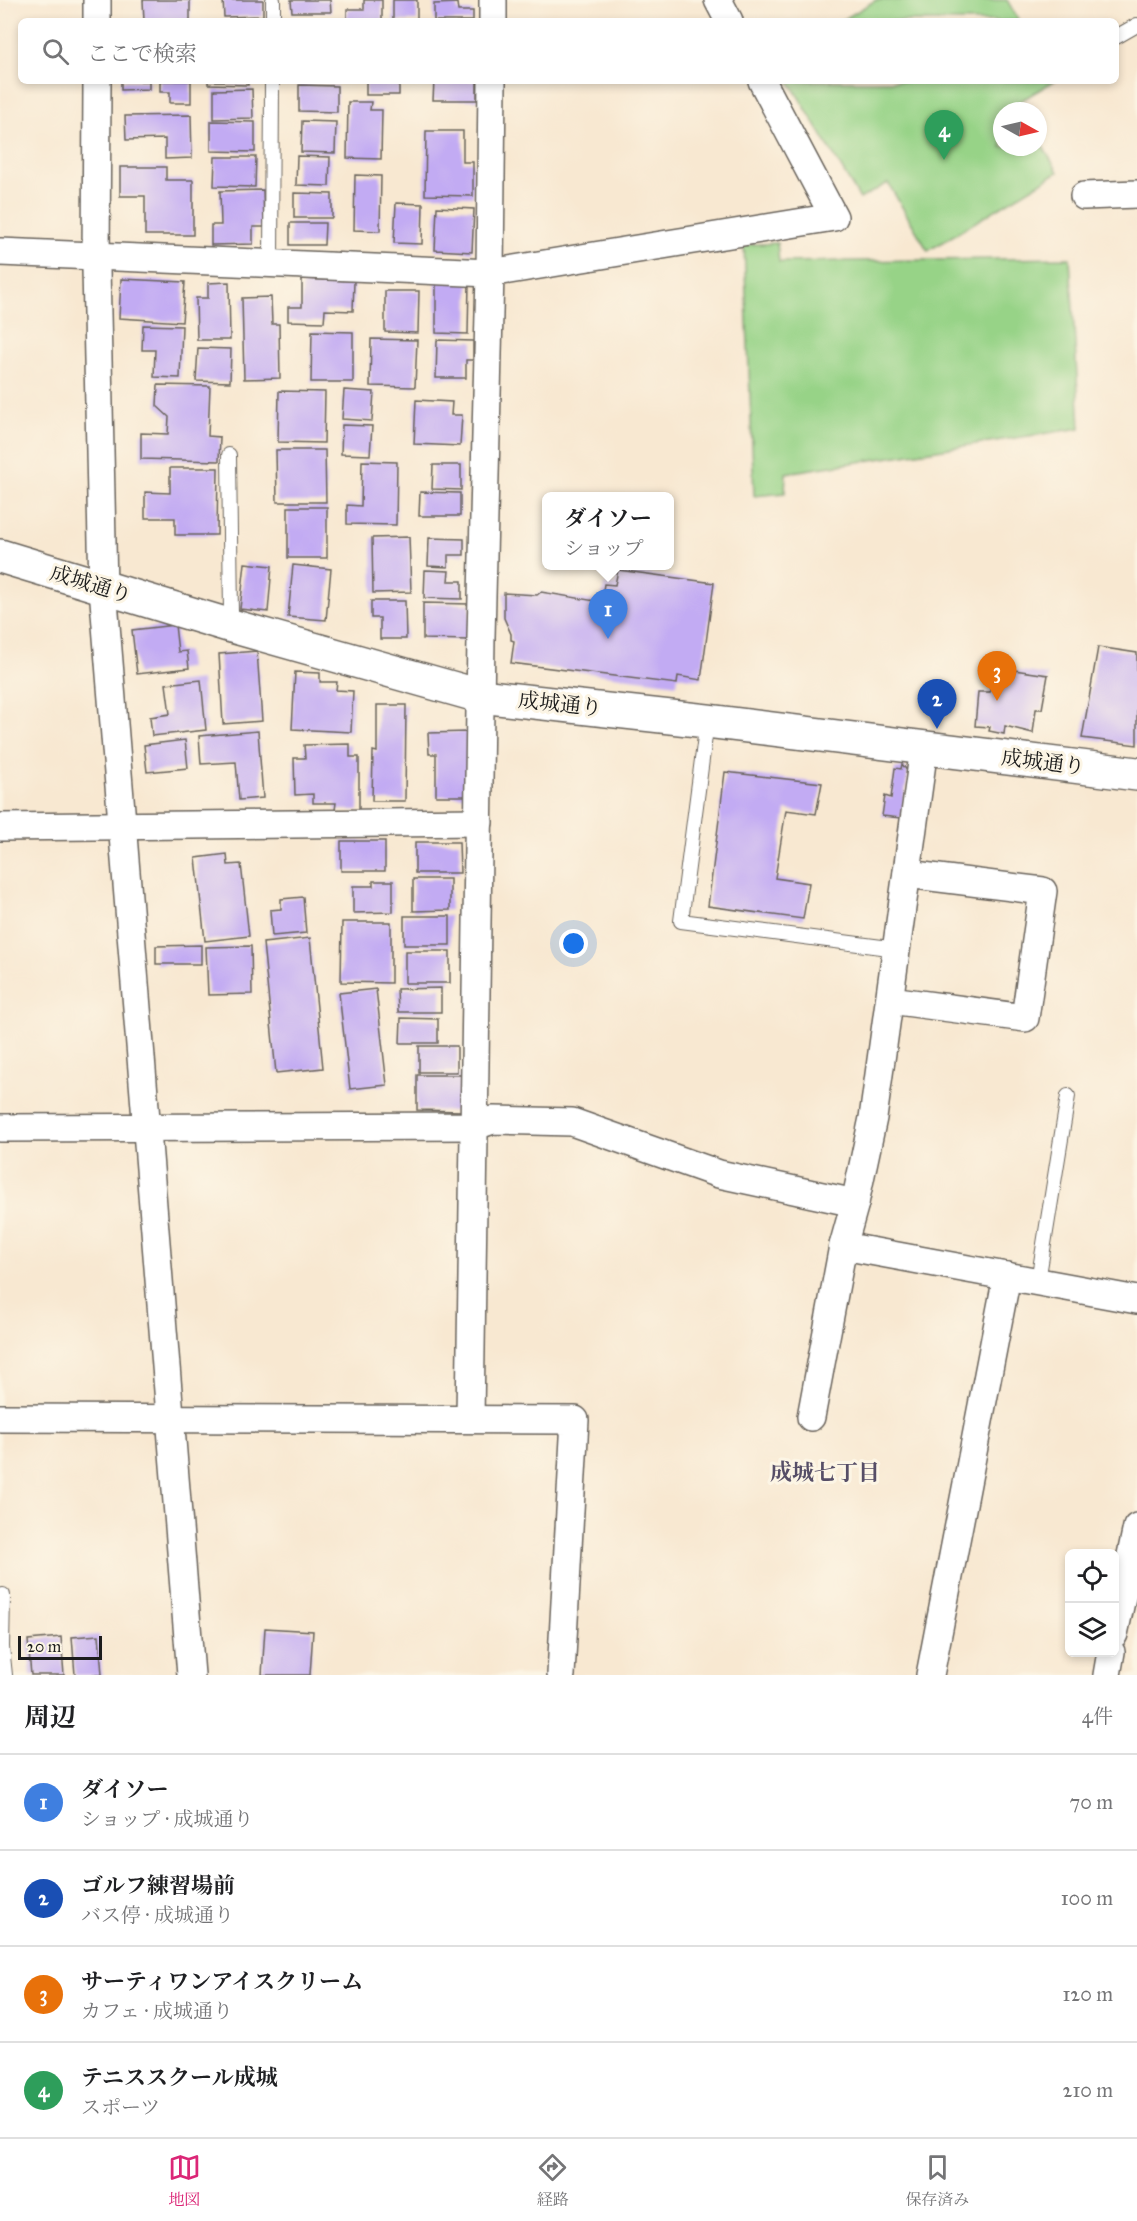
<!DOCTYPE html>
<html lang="ja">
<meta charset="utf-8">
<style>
:root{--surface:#fff;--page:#f2f2f2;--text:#202124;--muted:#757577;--line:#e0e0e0;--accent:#db2777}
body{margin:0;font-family:"IM FELL Great Primer","Noto Serif JP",serif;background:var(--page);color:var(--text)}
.controls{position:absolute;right:18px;bottom:18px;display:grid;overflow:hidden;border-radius:9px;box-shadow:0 3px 9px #0003}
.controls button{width:54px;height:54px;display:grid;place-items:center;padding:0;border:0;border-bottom:2px solid var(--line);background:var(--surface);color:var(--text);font:30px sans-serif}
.compass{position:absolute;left:993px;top:102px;width:54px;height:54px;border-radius:50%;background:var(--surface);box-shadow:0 3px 9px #0003;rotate:98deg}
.scale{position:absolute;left:18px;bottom:15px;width:84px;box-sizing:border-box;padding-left:6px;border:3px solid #1c1c1c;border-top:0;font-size:16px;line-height:21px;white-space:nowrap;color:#1c1c1c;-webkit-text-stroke:4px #fcf5e5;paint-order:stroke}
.you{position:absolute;left:574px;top:944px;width:21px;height:21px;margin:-15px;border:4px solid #fff;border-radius:50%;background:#1a73e8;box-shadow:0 0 0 9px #1a73e833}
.badge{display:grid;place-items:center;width:39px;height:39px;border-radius:50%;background:var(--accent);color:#fff;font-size:20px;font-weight:700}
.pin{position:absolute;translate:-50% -50px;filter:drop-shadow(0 2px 3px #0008)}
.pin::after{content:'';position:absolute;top:32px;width:21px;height:18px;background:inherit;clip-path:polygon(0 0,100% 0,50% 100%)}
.popup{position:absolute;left:542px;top:492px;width:132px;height:78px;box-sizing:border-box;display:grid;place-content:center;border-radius:9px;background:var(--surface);filter:drop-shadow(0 2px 4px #0005);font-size:20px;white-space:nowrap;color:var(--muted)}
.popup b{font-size:22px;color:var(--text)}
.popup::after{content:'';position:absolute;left:50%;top:100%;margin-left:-12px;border:12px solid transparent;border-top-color:var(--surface)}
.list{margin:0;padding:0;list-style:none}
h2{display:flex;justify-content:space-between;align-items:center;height:78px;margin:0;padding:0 24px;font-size:26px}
h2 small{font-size:20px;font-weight:400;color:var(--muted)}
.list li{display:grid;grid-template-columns:39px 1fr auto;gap:18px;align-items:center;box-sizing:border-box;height:96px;padding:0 24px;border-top:2px solid var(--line)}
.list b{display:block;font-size:22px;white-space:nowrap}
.list p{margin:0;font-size:20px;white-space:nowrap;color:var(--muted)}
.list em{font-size:20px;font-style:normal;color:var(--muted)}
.icon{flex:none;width:33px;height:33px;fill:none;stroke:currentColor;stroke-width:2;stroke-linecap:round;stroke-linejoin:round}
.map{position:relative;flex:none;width:1137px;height:1675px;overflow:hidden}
.search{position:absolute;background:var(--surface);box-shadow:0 3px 9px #0003;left:18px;right:18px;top:18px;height:66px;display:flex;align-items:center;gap:15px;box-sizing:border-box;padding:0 21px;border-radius:9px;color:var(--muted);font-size:22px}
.sheet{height:462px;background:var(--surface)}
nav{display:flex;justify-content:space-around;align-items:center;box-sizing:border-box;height:84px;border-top:2px solid var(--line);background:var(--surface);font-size:16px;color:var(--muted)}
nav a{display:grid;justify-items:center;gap:3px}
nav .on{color:var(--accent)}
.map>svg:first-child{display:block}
</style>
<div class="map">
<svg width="1137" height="1675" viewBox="0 0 1137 1675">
<rect width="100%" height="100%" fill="#fcf5e5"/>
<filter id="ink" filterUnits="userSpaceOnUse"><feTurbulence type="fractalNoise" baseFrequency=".0167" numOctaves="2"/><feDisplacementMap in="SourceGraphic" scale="12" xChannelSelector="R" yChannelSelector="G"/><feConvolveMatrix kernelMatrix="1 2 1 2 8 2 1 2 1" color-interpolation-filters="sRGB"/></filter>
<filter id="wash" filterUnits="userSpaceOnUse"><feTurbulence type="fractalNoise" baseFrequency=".008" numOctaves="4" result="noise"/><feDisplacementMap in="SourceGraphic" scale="24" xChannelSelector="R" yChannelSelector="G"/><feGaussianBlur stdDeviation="1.35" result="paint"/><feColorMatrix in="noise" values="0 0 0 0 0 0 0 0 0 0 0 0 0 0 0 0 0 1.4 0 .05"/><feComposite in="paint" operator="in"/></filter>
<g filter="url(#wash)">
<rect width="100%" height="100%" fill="#f8e8d1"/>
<g fill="#97d387" stroke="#5a7852" stroke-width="1.5">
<path d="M876,0H1007L1019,21H841Z"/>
<path d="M789,81H1054L1017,103L1022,111H1002V147H1038V138L1058,172L928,251L888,183L860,199Z"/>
<path d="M777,243L779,262L1070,258L1080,428L786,473L785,493L754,496L744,245Z"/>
</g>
<g id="blocks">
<g fill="#c2abf3">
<path d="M143,0H190V21H144Z"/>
<path d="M223,0H263V16L224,17Z"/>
<path d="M291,0H330L331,12H292Z"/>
<path d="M364,0H382V21H347V9H364Z"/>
<rect x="393" y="0" width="24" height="21"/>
<path d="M457,3L458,11H473V21H434V4Z"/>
<path d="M121,81H149V89L121,90Z"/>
<path d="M160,81H191V103H170V92H160Z"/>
<path d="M208,81H248V85L208,84Z"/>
<rect x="366" y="81" width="33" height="14"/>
<path d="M434,81H477V100H433Z"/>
<path d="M299,85L337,86V112L299,111Z"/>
<path d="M252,89L253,118L214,119V90Z"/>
<path d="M348,102H371L370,110H382L381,159L347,158Z"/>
<path d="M191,115L192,158L165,159V139L126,140L125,116Z"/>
<path d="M211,121L255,122V152L211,151Z"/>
<path d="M302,121L336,122L335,153L301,152Z"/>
<path d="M426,131H463V162H473V196L425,195Z"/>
<path d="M297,156L330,157L329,186L296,185Z"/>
<path d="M215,157H256L255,187L214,186Z"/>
<path d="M120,167H166V180H193V235H145V196H120Z"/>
<path d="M355,175L381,176L380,231L354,230Z"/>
<path d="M263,190L264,227H253V244L211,245V225H221L220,191Z"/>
<path d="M294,193L332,194V218H294Z"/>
<path d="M396,203L423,204L422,244L394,243Z"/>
<path d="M437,207L474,209L472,252L435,250Z"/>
<path d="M290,223H325L324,245H290Z"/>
<path d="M121,279L185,282L182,322L119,318Z"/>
<path d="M302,279L354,281L353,311L325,310L324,322L288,321V307H302Z"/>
<path d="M436,281L469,282L468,334L436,333Z"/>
<path d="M229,282L230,340H197L196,298H208V283Z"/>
<path d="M385,291H419L418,333L385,332Z"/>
<path d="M271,297L272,324H279L280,378L244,379L242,298Z"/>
<path d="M143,325L182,326L180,378L154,377L155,350H142Z"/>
<path d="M312,331L353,332V382H311Z"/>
<path d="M371,339L417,340L415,387L370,386Z"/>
<path d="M437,340L473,341V360H466V378H436Z"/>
<path d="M198,348L231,349L230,382L196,381Z"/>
<path d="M158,385L210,386L208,436L220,437L219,461L141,459V433L168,434L169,417L157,406Z"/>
<path d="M344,390L374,392L372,421L342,419Z"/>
<path d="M279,391L325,392L324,443L278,442Z"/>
<path d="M416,400L452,402L451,415H462L460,446L414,444Z"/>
<path d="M342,425L372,426L370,455L341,454Z"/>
<path d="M276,450H325L326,502H277Z"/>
<path d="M362,461L397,462L396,525L347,524V505L361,506Z"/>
<path d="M433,465H461V490L432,489Z"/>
<path d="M170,468H218L217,535H175V518H145V492L170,493Z"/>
<path d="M420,492L460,493V516H419Z"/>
<rect x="288" y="507" width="39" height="51"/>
<path d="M409,537L411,592L373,593L372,538Z"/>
<path d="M429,538L464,539V555H448V567L428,566Z"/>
<path d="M245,563L272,566L268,612L240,609Z"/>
<path d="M293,565L331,569L326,620L288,617Z"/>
<path d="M425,570L449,571L448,581H462V599L424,598Z"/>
<path d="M618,570L714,583L701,680L678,676L677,684L511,663L514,641L511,640V634L504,618V593L537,595L541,592L601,602L604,584L615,585Z"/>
<path d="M371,601H405L406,639H380V618H371Z"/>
<path d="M423,603L470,604V640L423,639Z"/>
<path d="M175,625L178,652L187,651L189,668L137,674L132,630Z"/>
<path d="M1098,647L1137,653V745L1082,738Z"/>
<path d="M257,651L262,721L223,724L219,654Z"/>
<path d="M993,667L1048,675L1042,709H1036L1033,733L1005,726L1004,734L989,731L990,727L975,726L978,692H990Z"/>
<path d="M295,672L320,673V682H337L336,690L353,691L351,732L292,729Z"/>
<path d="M201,680L206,730L152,736L150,717L170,714L166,684Z"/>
<path d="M377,705H406L405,801H372L373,751L377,752Z"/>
<path d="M258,731L263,798L239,800L236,762L201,764L199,736Z"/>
<path d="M468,732L469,796H436V754H429L428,733Z"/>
<path d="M185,740L188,768L147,772L144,745Z"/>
<path d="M350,744V757H359V810H335L336,803H313V794L295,795L294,758H305L304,745Z"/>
<path d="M902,764L908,772L901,818L882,816L885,796L891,798L895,768L901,769Z"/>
<path d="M725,772L822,783L816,814L786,810L775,878L809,883L803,919L708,906Z"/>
<rect x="341" y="841" width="44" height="30"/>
<path d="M415,842H459L460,873H415Z"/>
<path d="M227,854L228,865L241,864L249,936L205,941L196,858Z"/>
<path d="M413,879H450V910L413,911Z"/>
<path d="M373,881H393V912L353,913V886H373Z"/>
<path d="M303,897L306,933L272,936L270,910L281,909V899Z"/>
<rect x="404" y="916" width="46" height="29"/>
<path d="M342,922H391V983L341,982Z"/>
<path d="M310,938L323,1068L276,1073L263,943Z"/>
<path d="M201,945V964H156V946Z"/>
<path d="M251,946L252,994L208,995L206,947Z"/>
<rect x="405" y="951" width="45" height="32"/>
<path d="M441,988V1012H398L397,989Z"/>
<path d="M376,989L387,1085L350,1089L339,993Z"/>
<path d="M401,1018L438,1019V1043H400Z"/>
<rect x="419" y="1046" width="38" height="26"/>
<path d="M417,1075H463V1111L417,1110Z"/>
<path d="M265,1628L313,1631L310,1675H262Z"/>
<path d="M99,1635L102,1675H75L72,1637Z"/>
<path d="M61,1637L64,1675H31L28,1640Z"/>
</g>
</g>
</g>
<g filter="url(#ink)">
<use href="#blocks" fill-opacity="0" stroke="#69635b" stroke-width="1.5"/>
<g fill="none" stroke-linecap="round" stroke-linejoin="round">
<g stroke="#69635b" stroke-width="16">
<g id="service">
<path d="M273,21V0"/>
<path d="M1116,37L1137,25"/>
<path d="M271,265L272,81"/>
<path d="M228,625L231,614L229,455"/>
<path d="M707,721L681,921L897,949"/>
<path d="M1038,1281L1068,1096"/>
<path d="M3,1595L2,1647L5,1675"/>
</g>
</g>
<g stroke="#69635b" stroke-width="30">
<g id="minor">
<path d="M718,0L729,21"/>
<path d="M97,21V0"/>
<path d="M493,21V0"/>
<path d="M97,81L96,268L103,588L191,1675"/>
<path d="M1084,196L1137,194"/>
<path d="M0,252L490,273L834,217L762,81"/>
<path d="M0,827L479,822"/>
<path d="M890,1000L1025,1018L1043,891L907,874"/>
<path d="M0,1128L475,1126L493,1120L572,1122L719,1174L855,1203"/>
<path d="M843,1246L1137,1300"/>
<path d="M811,1417L843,1246L855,1203L873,1118L924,748"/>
<path d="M0,1418L575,1420L561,1675"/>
<path d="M470,1419L481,637L490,273L492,81"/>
<path d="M1114,1634L1137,1527"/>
<path d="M930,1675L1007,1276"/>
<path d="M1107,1675L1111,1652"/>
</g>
</g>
<g stroke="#69635b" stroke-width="36">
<path id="tertiary" d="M0,556L228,625L480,696L707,721L1137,774"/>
</g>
<use href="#service" stroke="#fff" stroke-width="14"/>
<use href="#minor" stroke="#fff" stroke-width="27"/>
<use href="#tertiary" stroke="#fff" stroke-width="33"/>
</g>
</g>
<g text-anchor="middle" stroke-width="6" stroke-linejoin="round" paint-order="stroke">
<g font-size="21" fill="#1c1c1c" stroke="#fcf5e5">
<text transform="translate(91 584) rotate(17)" y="7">成城通り</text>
<text transform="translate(560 704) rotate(6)" y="7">成城通り</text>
<text transform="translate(1043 762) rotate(7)" y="7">成城通り</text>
</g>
<g font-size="22" font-weight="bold" fill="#564e67" stroke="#fcf5e5">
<text x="825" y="1480">成城七丁目</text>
</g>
</g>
</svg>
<div class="controls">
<button><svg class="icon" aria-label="locate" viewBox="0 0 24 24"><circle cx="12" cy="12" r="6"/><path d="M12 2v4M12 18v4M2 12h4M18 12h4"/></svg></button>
<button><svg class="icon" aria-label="layers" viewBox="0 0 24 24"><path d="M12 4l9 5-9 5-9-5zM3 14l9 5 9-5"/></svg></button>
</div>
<svg class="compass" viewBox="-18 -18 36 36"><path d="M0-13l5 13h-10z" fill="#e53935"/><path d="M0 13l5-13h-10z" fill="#757577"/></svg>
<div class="scale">20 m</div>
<div class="you"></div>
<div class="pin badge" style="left:608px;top:639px;background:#3f7fe0">1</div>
<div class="popup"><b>ダイソー</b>ショップ</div>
<div class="pin badge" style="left:937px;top:729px;background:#1a4fb4">2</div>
<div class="pin badge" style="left:997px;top:701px;background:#e8710a">3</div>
<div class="pin badge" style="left:944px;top:160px;background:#2e9e5b">4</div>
<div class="search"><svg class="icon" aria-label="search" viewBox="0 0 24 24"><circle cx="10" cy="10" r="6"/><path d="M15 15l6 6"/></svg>ここで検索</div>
</div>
<section class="sheet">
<h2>周辺<small>4件</small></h2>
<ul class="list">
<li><span class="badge" style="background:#3f7fe0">1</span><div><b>ダイソー</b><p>ショップ · 成城通り</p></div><em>70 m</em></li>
<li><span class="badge" style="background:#1a4fb4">2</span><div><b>ゴルフ練習場前</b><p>バス停 · 成城通り</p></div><em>100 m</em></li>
<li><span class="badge" style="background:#e8710a">3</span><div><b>サーティワンアイスクリーム</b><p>カフェ · 成城通り</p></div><em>120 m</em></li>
<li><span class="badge" style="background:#2e9e5b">4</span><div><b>テニススクール成城</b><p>スポーツ</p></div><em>210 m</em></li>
</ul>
</section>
<nav>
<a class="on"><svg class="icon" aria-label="map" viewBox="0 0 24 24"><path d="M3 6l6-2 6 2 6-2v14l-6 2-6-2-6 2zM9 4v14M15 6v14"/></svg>地図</a>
<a><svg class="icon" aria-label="directions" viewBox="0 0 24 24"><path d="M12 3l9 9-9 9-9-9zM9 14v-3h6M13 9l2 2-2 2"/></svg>経路</a>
<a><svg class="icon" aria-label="saved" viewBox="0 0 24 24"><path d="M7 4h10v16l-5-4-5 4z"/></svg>保存済み</a>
</nav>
